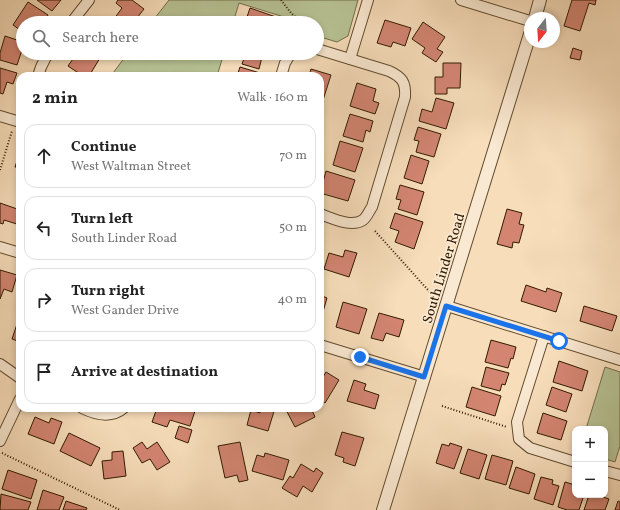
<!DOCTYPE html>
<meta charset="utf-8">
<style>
:root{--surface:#fff;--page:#f2f2f2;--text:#222;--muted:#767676;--line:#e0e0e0}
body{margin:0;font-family:Vollkorn,serif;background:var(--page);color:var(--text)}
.controls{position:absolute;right:12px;bottom:12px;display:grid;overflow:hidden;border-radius:8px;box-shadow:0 2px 6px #0003}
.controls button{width:36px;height:36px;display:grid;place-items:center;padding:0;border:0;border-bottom:1px solid var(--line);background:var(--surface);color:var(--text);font:20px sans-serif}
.compass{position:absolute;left:524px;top:12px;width:36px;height:36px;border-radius:50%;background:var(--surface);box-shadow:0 2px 6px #0003;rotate:197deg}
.stop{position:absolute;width:12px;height:12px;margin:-9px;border:3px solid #1a73e8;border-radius:50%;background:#fff}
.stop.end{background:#1a73e8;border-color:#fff;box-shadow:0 1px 4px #0008}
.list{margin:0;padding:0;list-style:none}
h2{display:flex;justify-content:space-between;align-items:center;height:52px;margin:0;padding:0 16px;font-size:17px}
h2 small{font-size:13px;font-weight:400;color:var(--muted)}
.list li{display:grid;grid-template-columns:26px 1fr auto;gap:12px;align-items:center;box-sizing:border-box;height:64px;margin:0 8px 8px;padding:0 8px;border:1px solid var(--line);border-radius:12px}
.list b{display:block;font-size:15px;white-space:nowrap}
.list p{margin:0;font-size:13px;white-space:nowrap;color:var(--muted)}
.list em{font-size:13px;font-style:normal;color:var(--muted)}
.icon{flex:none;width:22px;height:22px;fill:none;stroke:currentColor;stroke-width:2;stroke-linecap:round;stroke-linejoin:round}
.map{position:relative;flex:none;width:620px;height:510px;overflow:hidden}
.search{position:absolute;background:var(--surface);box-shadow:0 2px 6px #0003;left:16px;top:16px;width:308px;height:44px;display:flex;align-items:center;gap:10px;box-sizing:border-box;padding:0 14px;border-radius:22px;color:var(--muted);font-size:15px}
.panel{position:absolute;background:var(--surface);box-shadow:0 2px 6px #0003;left:16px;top:72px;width:308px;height:340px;border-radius:12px}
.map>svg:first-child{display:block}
</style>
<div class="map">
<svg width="620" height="510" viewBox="0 0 620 510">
<rect width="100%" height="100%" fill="#f7ddba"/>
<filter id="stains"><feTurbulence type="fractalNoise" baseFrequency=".005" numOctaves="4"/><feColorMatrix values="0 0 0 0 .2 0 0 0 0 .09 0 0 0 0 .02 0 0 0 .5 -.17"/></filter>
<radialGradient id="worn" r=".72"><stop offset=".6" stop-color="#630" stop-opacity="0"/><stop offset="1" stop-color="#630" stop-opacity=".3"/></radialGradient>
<g fill="#b7c294" stroke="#746e4a">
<path d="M169,0H358L348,36L337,42L317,36V23H294L284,17L239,3L233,23H151Z"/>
<path d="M128,53H224L217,76H122L113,73Z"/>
<path d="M605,367L620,372V446L615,462L605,459V429H586Z"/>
</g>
<g fill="#d38572" stroke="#311b00">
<path d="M37,0H61L52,11Z"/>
<path d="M118,0H132L144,9L133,23H119L114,19L122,8L116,3Z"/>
<path d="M572,0H596L595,5L589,3L580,31L564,26Z"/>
<path d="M28,2L48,15L43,23H23V32L13,25Z"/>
<path d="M250,8L276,17L274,23H245Z"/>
<path d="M385,20L411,28L405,46L393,42L391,47L377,43Z"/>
<path d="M423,22L445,37L437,49L443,52L436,62L422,53L425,48L412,39Z"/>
<path d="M5,36L23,42V47L17,65L0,60V53Z"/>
<path d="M573,48L582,51L580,60L570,58Z"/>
<path d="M77,53H92L100,58L89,76H83L68,66Z"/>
<path d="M246,53H263L259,69L242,64Z"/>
<path d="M443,63H461L460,88H447V94H435V77H443Z"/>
<path d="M240,67L260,73L259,76H237Z"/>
<path d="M0,68L17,73L13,84L7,82L3,94L0,93Z"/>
<path d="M311,69L331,75L323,100L320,99V76H309Z"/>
<path d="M357,83L376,89L373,101L379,103L375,114L350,106Z"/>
<path d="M436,98L454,103L446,129L419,121L422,109L432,112Z"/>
<path d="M350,114L373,121L370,132L366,130L363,142L343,136Z"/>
<path d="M418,127L441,134L434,157L416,152L419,141L414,140Z"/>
<path d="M340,141L363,148L355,172L333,165Z"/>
<path d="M20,152V168L15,167Z"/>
<path d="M411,155L429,161L422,184L404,178Z"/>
<path d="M326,171L355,180L348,201L320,193Z"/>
<path d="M400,185L424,192L417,215L398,209L401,200L396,199Z"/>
<path d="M0,203L20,210V225L4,220L3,224L0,223Z"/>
<path d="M507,209L522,213L519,224L524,225L519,243L513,242L512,248L497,244Z"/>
<path d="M395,213L423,222L414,249L395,242L399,231L390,228Z"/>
<path d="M345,250L357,253L349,277L324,269L329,253L343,257Z"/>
<path d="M0,270L17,275L12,292L4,289L0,299Z"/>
<path d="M526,285L546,292L547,288L562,293L556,312L521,301Z"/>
<path d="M320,295L327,298L320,322Z"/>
<path d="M343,302L367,309L359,334L336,327Z"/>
<path d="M584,306L617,316L612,331L580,321Z"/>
<path d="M379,313L404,320L399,337L386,333L383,341L371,338Z"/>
<path d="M17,324L20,325V342L12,339Z"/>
<path d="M491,340L516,347L513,359L511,358L508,368L485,362Z"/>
<path d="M559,361L588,371L582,391L553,382Z"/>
<path d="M486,367L509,373L505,385L502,384L500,391L481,386Z"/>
<path d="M326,372L339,380L325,403L320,400V382Z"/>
<path d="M354,380L366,384L364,390L379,395L375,409L347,401Z"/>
<path d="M472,387L501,396L495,416L466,407Z"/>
<path d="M552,387L572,394L566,412L546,405Z"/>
<path d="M157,408H196L190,426L170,420L167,427L152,422Z"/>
<path d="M261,408H275L268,431L247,425L251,410L260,413Z"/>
<path d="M285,408H311L315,417L295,427Z"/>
<path d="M543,413L567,421L561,440L537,433Z"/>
<path d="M35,417L49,423L51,418L62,422L54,444L28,434Z"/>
<path d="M179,426L192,430L188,443L175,438Z"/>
<path d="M342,432L364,438L355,466L343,462L344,458L335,455Z"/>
<path d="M69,433L100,448L91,466L60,451Z"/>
<path d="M142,442L147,449L157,442L170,462L157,470L150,459L142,463L133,448Z"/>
<path d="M240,442L248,480L239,482L237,475L225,478L218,446Z"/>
<path d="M450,443L462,447L454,469L436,463L442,444L449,446Z"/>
<path d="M468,449L487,455L479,479L460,473Z"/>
<path d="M123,451L126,476L104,479L102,461L112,460V452Z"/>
<path d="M265,453L289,460L283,480L252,471L257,455L264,457Z"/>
<path d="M492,455L513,461L506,485L485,479Z"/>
<path d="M301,464L314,472L316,468L323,473L312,492L303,486L297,497L282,488L290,476L293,478Z"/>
<path d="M516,467L535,474L529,494L509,488Z"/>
<path d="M8,470L37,480L31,499L2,489Z"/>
<path d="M541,477L553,480L552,484L559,486L553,505L534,499Z"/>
<path d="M565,482L575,485V495H584L579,510H567L558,507Z"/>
<path d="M43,490L64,497L59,510H37Z"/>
<path d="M1,494L31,502L28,510H0Z"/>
<path d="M589,495H597L609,499L605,510H584Z"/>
<path d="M66,501L87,508L86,510H63Z"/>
<path d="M618,501L620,502V510H615Z"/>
</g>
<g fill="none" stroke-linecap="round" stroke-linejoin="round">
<g stroke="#624c2e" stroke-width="12">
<g id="minor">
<path d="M461,0L530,21"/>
<path d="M71,23L89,0"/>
<path d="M317,49L389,71C402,77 406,82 405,97L372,207C369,211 367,217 363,220C351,228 332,218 320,214"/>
<path d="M350,59L368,0"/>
<path d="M38,76L41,67L48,53"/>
<path d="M281,76L285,63L291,53"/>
<path d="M0,116L20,122"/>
<path d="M0,247L20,253"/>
<path d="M447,306L620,360"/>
<path d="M544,336L517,422L519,439L530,448L575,462"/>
<path d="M320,345L425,377"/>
<path d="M0,364L20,378"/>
<path d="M82,408C96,415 111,419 124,408"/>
<path d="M0,441L20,399"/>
<path d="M605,471L620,475"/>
</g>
</g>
<g stroke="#624c2e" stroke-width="14">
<g id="tertiary">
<path d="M535,18L540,0"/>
<path d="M383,510L530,34"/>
</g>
</g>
<g stroke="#311b00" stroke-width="2" stroke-dasharray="1 2" stroke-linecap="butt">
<path d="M281,0L291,13L302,23"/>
<path d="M0,170L12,131"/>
<path d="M375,231L437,300"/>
<path d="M442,406L507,427"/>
<path d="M2,453L120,510"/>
</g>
<use href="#minor" stroke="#fae9d2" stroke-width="10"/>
<use href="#tertiary" stroke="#fae9d2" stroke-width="12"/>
</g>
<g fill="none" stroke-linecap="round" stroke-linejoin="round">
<path stroke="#1a73e8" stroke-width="5" d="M360,357L424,377L446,306L559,341"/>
</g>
<g text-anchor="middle" stroke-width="3.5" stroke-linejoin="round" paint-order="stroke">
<g font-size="14" fill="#311b00" stroke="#fae9d2">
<text transform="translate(443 268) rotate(-73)" y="5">South Linder Road</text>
</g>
</g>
<rect width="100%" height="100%" filter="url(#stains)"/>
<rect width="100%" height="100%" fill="url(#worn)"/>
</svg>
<div class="controls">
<button>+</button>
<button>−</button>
</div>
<svg class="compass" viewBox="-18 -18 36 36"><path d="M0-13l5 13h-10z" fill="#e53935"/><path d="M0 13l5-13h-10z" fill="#767676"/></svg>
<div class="stop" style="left:559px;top:341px"></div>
<div class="stop end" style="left:360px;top:357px"></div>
<div class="search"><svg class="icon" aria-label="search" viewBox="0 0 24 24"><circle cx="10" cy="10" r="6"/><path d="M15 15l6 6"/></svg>Search here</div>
<section class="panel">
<h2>2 min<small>Walk · 160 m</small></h2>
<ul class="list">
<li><svg class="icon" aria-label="ahead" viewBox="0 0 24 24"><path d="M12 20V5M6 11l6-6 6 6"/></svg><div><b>Continue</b><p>West Waltman Street</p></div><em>70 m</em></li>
<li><svg class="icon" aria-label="left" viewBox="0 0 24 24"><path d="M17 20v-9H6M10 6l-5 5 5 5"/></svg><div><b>Turn left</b><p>South Linder Road</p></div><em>50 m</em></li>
<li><svg class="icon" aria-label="right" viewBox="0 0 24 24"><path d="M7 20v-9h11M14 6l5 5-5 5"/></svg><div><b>Turn right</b><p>West Gander Drive</p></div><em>40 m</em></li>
<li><svg class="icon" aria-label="arrive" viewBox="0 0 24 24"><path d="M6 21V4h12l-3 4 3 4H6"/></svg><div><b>Arrive at destination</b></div></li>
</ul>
</section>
</div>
